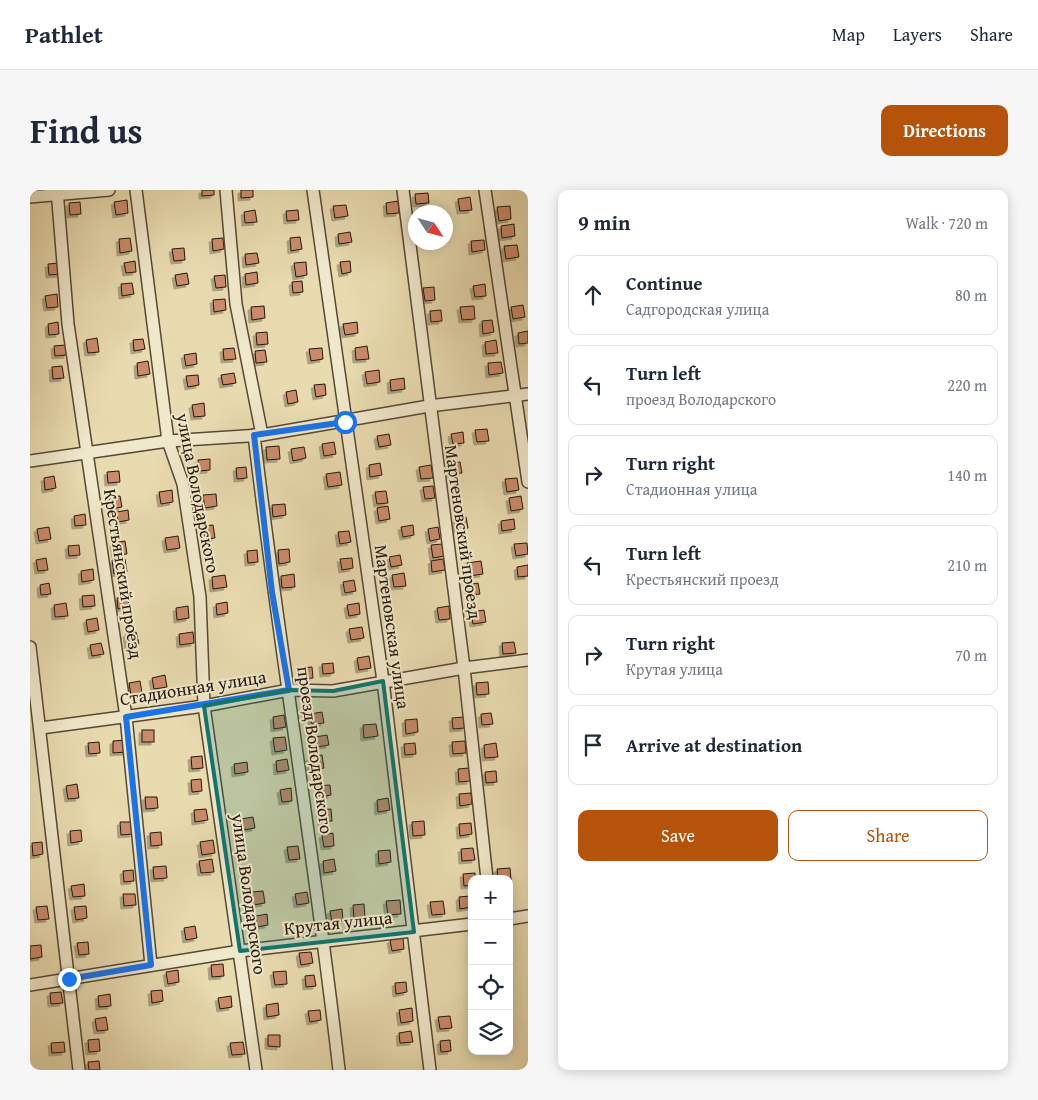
<!DOCTYPE html>
<meta charset="utf-8">
<style>
:root{--surface:#fff;--page:#f6f6f7;--text:#1f2937;--muted:#747a83;--line:#e0e1e3;--accent:#b45309}
body{margin:0;font-family:"Gentium Book Plus",serif;background:var(--page);color:var(--text)}
.controls{position:absolute;right:15px;bottom:15px;display:grid;overflow:hidden;border-radius:10px;box-shadow:0 2px 12px #0003}
.controls button{width:45px;height:45px;display:grid;place-items:center;padding:0;border:0;border-bottom:1px solid var(--line);background:var(--surface);color:var(--text);font:25px sans-serif}
.compass{position:absolute;left:378px;top:15px;width:45px;height:45px;border-radius:50%;background:var(--surface);box-shadow:0 2px 12px #0003;rotate:126deg}
.stop{position:absolute;width:15px;height:15px;margin:-11px;border:4px solid #1a73e8;border-radius:50%;background:#fff}
.stop.end{background:#1a73e8;border-color:#fff;box-shadow:0 1px 5px #0008}
.list{margin:0;padding:0;list-style:none}
h2{display:flex;justify-content:space-between;align-items:center;height:65px;margin:0;padding:0 20px;font-size:21px}
h2 small{font-size:16px;font-weight:400;color:var(--muted)}
.list li{display:grid;grid-template-columns:32px 1fr auto;gap:15px;align-items:center;box-sizing:border-box;height:80px;margin:0 10px 10px;padding:0 10px;border:1px solid var(--line);border-radius:10px}
.list b{display:block;font-size:19px;white-space:nowrap}
.list p{margin:0;font-size:16px;white-space:nowrap;color:var(--muted)}
.list em{font-size:16px;font-style:normal;color:var(--muted)}
.actions{display:flex;gap:10px;padding:15px 20px}
.actions a{flex:1;padding:11px 0;border:1px solid var(--accent);border-radius:10px;text-align:center;font-size:18px;color:var(--accent)}
.actions .main{background:var(--accent);color:#fff}
.icon{flex:none;width:28px;height:28px;fill:none;stroke:currentColor;stroke-width:2;stroke-linecap:round;stroke-linejoin:round}
.map{position:relative;flex:none;width:498px;height:880px;overflow:hidden;border-radius:10px}
header{display:flex;align-items:center;gap:30px;box-sizing:border-box;height:70px;padding:0 25px;background:var(--surface);border-bottom:1px solid var(--line)}
header strong{font-size:24px}
nav{display:flex;gap:28px;margin-inline-start:auto;font-size:18px}
.intro{display:flex;align-items:center;justify-content:space-between;box-sizing:border-box;height:120px;padding:0 30px}
h1{margin:0;font-size:35px}
.button{padding:12px 22px;border-radius:10px;background:var(--accent);color:#fff;font-size:18px;font-weight:700}
main{display:flex;gap:30px;padding:0 30px}
aside{flex:1;background:var(--surface);border-radius:10px;box-shadow:0 2px 12px #0003}
.map>svg:first-child{display:block}
</style>
<header>
<strong>Pathlet</strong>
<nav><a>Map</a><a>Layers</a><a>Share</a></nav>
</header>
<div class="intro"><h1>Find us</h1><a class="button">Directions</a></div>
<main>
<div class="map">
<svg width="498" height="880" viewBox="0 0 498 880">
<defs>
<filter id="shadow"><feDropShadow dx="-3" dy="3" stdDeviation="0" flood-color="#0004"/></filter>
</defs>
<rect width="100%" height="100%" fill="#e8dbaf"/>
<filter id="stains"><feTurbulence type="fractalNoise" baseFrequency=".004" numOctaves="4"/><feColorMatrix values="0 0 0 0 .2 0 0 0 0 .09 0 0 0 0 .02 0 0 0 .5 -.17"/></filter>
<radialGradient id="worn" r=".72"><stop offset=".6" stop-color="#630" stop-opacity="0"/><stop offset="1" stop-color="#630" stop-opacity=".3"/></radialGradient>
<g fill="#ca8b6b" stroke="#25170b" filter="url(#shadow)">
<path d="M172,0H184V5L172,6Z"/>
<path d="M211,0H223V7L211,8Z"/>
<path d="M398,3L399,13L386,14L385,4Z"/>
<path d="M440,7L442,20L430,21L428,9Z"/>
<path d="M97,10L98,23L86,25L84,12Z"/>
<path d="M368,11L369,23L357,24L356,13Z"/>
<path d="M50,12L51,24L40,25L39,13Z"/>
<path d="M316,15L318,26L305,28L303,16Z"/>
<path d="M480,16L481,29L469,31L467,17Z"/>
<path d="M225,20L227,32L215,33L214,22Z"/>
<path d="M268,20L269,30L257,31L256,21Z"/>
<path d="M484,34L485,46L472,48L471,36Z"/>
<path d="M320,42L322,52L309,54L308,44Z"/>
<path d="M270,47L272,59L261,61L260,48Z"/>
<path d="M100,48L102,61L90,63L89,49Z"/>
<path d="M193,48L194,59L183,61L182,49Z"/>
<path d="M454,50L455,60L442,62L441,51Z"/>
<path d="M487,55L489,67L476,69L474,56Z"/>
<path d="M154,58L155,70L144,71L142,59Z"/>
<path d="M227,63L229,73L216,75L215,64Z"/>
<path d="M105,71L106,82L96,83L94,73Z"/>
<path d="M320,71L321,82L312,84L310,72Z"/>
<path d="M276,72L277,85L266,87L264,73Z"/>
<path d="M29,73L30,84L19,85L18,74Z"/>
<path d="M227,82L228,93L216,95L215,84Z"/>
<path d="M157,83L159,94L147,96L145,85Z"/>
<path d="M195,85L196,97L186,98L184,86Z"/>
<path d="M272,91L273,102L263,103L262,92Z"/>
<path d="M102,93L104,104L92,106L91,94Z"/>
<path d="M455,94L456,106L445,107L443,96Z"/>
<path d="M404,97L405,110L395,111L393,98Z"/>
<path d="M27,104L28,117L17,118L15,106Z"/>
<path d="M195,109L196,120L184,122L183,110Z"/>
<path d="M493,115L495,127L483,129L481,117Z"/>
<path d="M234,116L235,128L222,130L221,117Z"/>
<path d="M444,116L445,129L432,130L430,117Z"/>
<path d="M411,120L412,131L401,132L400,121Z"/>
<path d="M462,130L464,142L453,144L452,131Z"/>
<path d="M28,132L29,144L19,145L18,134Z"/>
<path d="M327,132L328,143L315,145L313,134Z"/>
<path d="M498,141V153L489,154L488,143Z"/>
<path d="M237,142L238,154L227,155L226,143Z"/>
<path d="M67,148L69,162L58,163L56,150Z"/>
<path d="M113,149L115,159L104,161L103,150Z"/>
<path d="M466,150L468,163L456,164L455,152Z"/>
<path d="M36,155L37,165L25,166L24,156Z"/>
<path d="M337,156L339,169L326,170L325,158Z"/>
<path d="M204,158L206,169L194,170L193,159Z"/>
<path d="M292,158L293,169L281,171L279,159Z"/>
<path d="M235,160L237,172L226,173L225,161Z"/>
<path d="M166,163L167,174L156,176L154,165Z"/>
<path d="M118,171L120,184L108,186L107,173Z"/>
<path d="M471,172L473,183L459,185L458,173Z"/>
<path d="M32,176L34,188L23,189L22,177Z"/>
<path d="M349,180L350,192L337,194L335,182Z"/>
<path d="M204,183L206,193L193,195L191,185Z"/>
<path d="M168,185L169,195L158,197L156,186Z"/>
<path d="M374,188L375,199L361,201L360,190Z"/>
<path d="M295,194L296,205L286,207L284,195Z"/>
<path d="M266,200L268,212L258,214L256,202Z"/>
<path d="M174,213L175,226L164,227L162,215Z"/>
<path d="M457,239L459,251L447,252L445,240Z"/>
<path d="M433,242L434,253L423,254L421,244Z"/>
<path d="M359,244L361,255L349,257L347,246Z"/>
<path d="M304,252L306,264L294,266L292,254Z"/>
<path d="M249,256L250,269L237,270L236,257Z"/>
<path d="M274,257L276,268L263,271L261,259Z"/>
<path d="M180,269V280L169,281L168,270Z"/>
<path d="M430,272L432,283L420,284L418,274Z"/>
<path d="M350,273L352,285L340,287L339,275Z"/>
<path d="M401,275L403,288L391,289L389,277Z"/>
<path d="M216,277L217,288L207,289L206,278Z"/>
<path d="M89,281L90,292L78,293L77,282Z"/>
<path d="M310,282L312,295L298,297L296,284Z"/>
<path d="M24,286L26,298L15,300L14,288Z"/>
<path d="M487,288L489,300L477,302L475,289Z"/>
<path d="M403,296L405,308L395,309L393,297Z"/>
<path d="M142,300L143,312L131,314L129,302Z"/>
<path d="M356,301L358,313L347,314L345,302Z"/>
<path d="M186,304L187,316L175,318L173,305Z"/>
<path d="M90,306L92,317L80,319L79,307Z"/>
<path d="M491,306L493,319L481,321L479,308Z"/>
<path d="M255,314L256,325L243,327L242,315Z"/>
<path d="M358,316L360,329L349,331L347,318Z"/>
<path d="M98,320L99,330L88,332L87,322Z"/>
<path d="M55,324L56,335L45,336L44,326Z"/>
<path d="M436,327L438,338L427,340L426,329Z"/>
<path d="M484,329L485,339L472,341L471,331Z"/>
<path d="M183,335L185,348L175,349L173,336Z"/>
<path d="M383,335L384,345L373,347L371,337Z"/>
<path d="M19,337L21,349L9,351L7,339Z"/>
<path d="M408,337L410,349L400,351L398,339Z"/>
<path d="M319,341L321,352L310,354L308,342Z"/>
<path d="M148,346L150,358L137,360L135,348Z"/>
<path d="M95,351L97,364L85,365L83,353Z"/>
<path d="M497,353L498,364L486,366L484,354Z"/>
<path d="M412,354L414,366L403,368L401,355Z"/>
<path d="M49,355L50,365L39,366L38,356Z"/>
<path d="M259,359L260,372L249,374L248,360Z"/>
<path d="M227,360L228,372L218,373L217,361Z"/>
<path d="M370,365L372,375L361,377L359,367Z"/>
<path d="M16,368L18,380L8,381L6,370Z"/>
<path d="M322,368L323,378L312,380L310,369Z"/>
<path d="M95,369L97,382L84,384L82,370Z"/>
<path d="M413,369L415,380L402,382L401,371Z"/>
<path d="M451,371L453,384L439,386L437,373Z"/>
<path d="M498,375V386L488,387L487,377Z"/>
<path d="M63,379L64,390L52,392L51,381Z"/>
<path d="M374,383L376,396L364,397L362,385Z"/>
<path d="M264,384L265,397L252,398L251,386Z"/>
<path d="M195,385L197,397L183,399L182,387Z"/>
<path d="M324,390L326,401L315,403L313,392Z"/>
<path d="M19,393L21,404L11,405L10,395Z"/>
<path d="M448,393L450,404L439,405L437,395Z"/>
<path d="M64,405L65,416L53,417L52,406Z"/>
<path d="M98,407L99,417L88,419L87,408Z"/>
<path d="M197,412L198,423L187,425L186,414Z"/>
<path d="M36,413L38,426L25,427L24,415Z"/>
<path d="M329,413L330,424L319,426L317,415Z"/>
<path d="M158,416L159,428L147,430L146,418Z"/>
<path d="M419,416L420,429L409,430L407,418Z"/>
<path d="M454,420L456,432L443,434L441,422Z"/>
<path d="M67,428L69,440L58,442L56,430Z"/>
<path d="M332,437L334,448L321,450L319,439Z"/>
<path d="M106,442L109,454L98,456L96,444Z"/>
<path d="M163,442L164,453L150,455L149,444Z"/>
<path d="M484,452L486,463L473,464L472,453Z"/>
<path d="M71,453L74,464L62,466L60,455Z"/>
<path d="M339,466L341,478L329,480L327,468Z"/>
<path d="M303,473L304,483L293,484L292,474Z"/>
<path d="M282,477L283,488L272,489L270,478Z"/>
<path d="M135,485L137,497L124,499L122,488Z"/>
<path d="M110,491L112,503L101,505L99,493Z"/>
<path d="M458,492L459,504L447,505L446,493Z"/>
<path d="M292,522L294,533L282,534L280,524Z"/>
<path d="M461,523L463,534L452,535L451,524Z"/>
<path d="M254,525L256,537L244,539L243,527Z"/>
<path d="M434,527L435,538L423,539L422,528Z"/>
<path d="M387,529L388,542L376,544L375,530Z"/>
<path d="M346,534L348,546L334,548L333,535Z"/>
<rect x="112" y="540" width="12" height="12"/>
<path d="M297,545L299,555L286,557L285,547Z"/>
<path d="M255,547L257,560L245,562L243,548Z"/>
<path d="M95,550L96,562L83,563V551Z"/>
<path d="M435,551L436,563L423,564L422,552Z"/>
<path d="M69,552L70,563L59,564L58,553Z"/>
<path d="M385,553L386,564L375,565L374,554Z"/>
<path d="M466,553L468,567L455,568L454,555Z"/>
<path d="M292,565L294,578L281,580L279,567Z"/>
<path d="M172,566L173,578L162,579L161,567Z"/>
<path d="M257,569L259,580L247,582L246,571Z"/>
<path d="M217,572L218,582L205,584L204,574Z"/>
<path d="M439,578L440,591L429,592L428,579Z"/>
<path d="M466,581L467,592L456,593L455,582Z"/>
<path d="M171,589L172,601L162,602L161,590Z"/>
<path d="M47,594L49,608L38,609L36,596Z"/>
<path d="M300,595L301,605L289,607L287,596Z"/>
<path d="M261,598L262,611L252,612L250,600Z"/>
<path d="M441,603L442,614L430,616L429,604Z"/>
<path d="M115,607H127L128,618L116,619Z"/>
<path d="M358,608L360,620L348,622L347,610Z"/>
<path d="M176,619L178,630L165,632L164,620Z"/>
<path d="M301,619L302,631L291,632L289,620Z"/>
<path d="M223,627L225,638L213,640L211,629Z"/>
<path d="M394,631L395,645L383,646L382,632Z"/>
<path d="M90,632H102L103,644L91,645Z"/>
<path d="M441,633L442,644L430,646L429,634Z"/>
<path d="M51,640L52,651L41,653L40,641Z"/>
<path d="M131,642L132,655L121,656L120,643Z"/>
<path d="M303,643L304,656L294,657L292,645Z"/>
<path d="M183,650L185,663L172,665L170,652Z"/>
<path d="M12,652L13,664L3,666L2,653Z"/>
<path d="M268,656L270,669L259,670L257,657Z"/>
<path d="M443,658L445,670L432,671L431,659Z"/>
<path d="M360,660L361,672L349,674L348,661Z"/>
<path d="M182,669L184,682L171,683L169,671Z"/>
<path d="M304,669L306,681L294,683L293,671Z"/>
<path d="M136,676L137,688L124,689L123,677Z"/>
<path d="M480,678L481,690L468,689L467,679Z"/>
<path d="M103,680L104,691L94,692L93,681Z"/>
<path d="M445,683V689H442V695L434,696L433,684Z"/>
<path d="M54,694L55,706L43,707L41,696Z"/>
<path d="M233,701L235,713L223,715L222,702Z"/>
<path d="M277,702L279,713L267,715L265,704Z"/>
<path d="M93,704H105L106,715L94,716Z"/>
<path d="M440,706L441,717L430,719L429,707Z"/>
<path d="M370,710L371,724L358,725L356,711Z"/>
<path d="M413,711L415,724L402,725L400,712Z"/>
<path d="M334,714L335,727L324,729L323,715Z"/>
<path d="M17,716L19,729L8,730L6,717Z"/>
<path d="M56,716L57,728L46,730L44,717Z"/>
<path d="M312,719L313,731L302,732L300,721Z"/>
<path d="M237,724L238,735L227,737L226,726Z"/>
<path d="M165,736L167,748L156,750L154,738Z"/>
<path d="M373,748L374,759L362,761L360,750Z"/>
<path d="M58,752L59,764L49,765L47,753Z"/>
<path d="M11,755L12,767L0,769V756Z"/>
<path d="M281,762L283,773L271,775L269,763Z"/>
<path d="M193,774L194,786L182,787L181,775Z"/>
<path d="M148,780L149,792L138,794L136,782Z"/>
<path d="M256,781L257,794L245,795L243,782Z"/>
<path d="M284,785L286,796L276,797L275,786Z"/>
<path d="M376,792L377,802L366,804L365,793Z"/>
<path d="M132,800L133,811L122,813L121,801Z"/>
<path d="M31,802L33,813L21,814L20,803Z"/>
<path d="M80,804L81,816L69,817L68,806Z"/>
<path d="M201,806L202,817L190,819L188,808Z"/>
<path d="M248,813L249,825L237,827L236,815Z"/>
<path d="M382,818L383,831L371,833L369,820Z"/>
<path d="M290,820L291,830L280,832L278,821Z"/>
<path d="M420,826L422,838L410,839L408,827Z"/>
<path d="M76,827L78,840L67,841L65,829Z"/>
<path d="M381,841L383,852L370,853L369,843Z"/>
<path d="M238,845H250V857L238,856Z"/>
<path d="M69,849L70,861L59,862L58,850Z"/>
<path d="M420,850L421,861L411,862L410,851Z"/>
<path d="M34,852L35,862L22,863L21,853Z"/>
<path d="M213,852L215,864L202,865L200,853Z"/>
<path d="M69,871L70,880H59L58,872Z"/>
</g>
<g fill="none" stroke-linecap="round" stroke-linejoin="round">
<g stroke="#564834" stroke-width="14">
<g id="minor">
<path d="M27,0L38,134L96,527L121,775"/>
<path d="M106,0L138,251L153,294L170,407L174,516L226,880"/>
<path d="M196,0L206,114L232,245"/>
<path d="M283,0L353,491L400,880"/>
<path d="M373,0L434,478L457,689"/>
<path d="M455,0L498,292"/>
<path d="M0,7L79,0"/>
<path d="M224,245C249,457 285,668 309,880"/>
<path d="M0,271L138,251L232,245L399,216L498,204"/>
<path d="M0,457L49,880"/>
<path d="M11,538L174,516L259,500L303,501L434,478L498,470"/>
<path d="M479,729L498,726"/>
<path d="M0,795L210,761L442,734"/>
</g>
</g>
<use href="#minor" stroke="#f0e8cb" stroke-width="11"/>
</g>
<g fill="none" stroke-linecap="round" stroke-linejoin="round">
<path stroke="#1a73e8" stroke-width="6" d="M39,789L121,775L96,527L259,500L242,402L224,245L315,232"/>
</g>
<path fill="#0f766e" fill-opacity="0.2" stroke="#0f766e" stroke-width="4" stroke-linejoin="round" d="M353,491L384,742L210,761L174,516L259,500L303,501Z"/>
<g text-anchor="middle" stroke-width="4" stroke-linejoin="round" paint-order="stroke">
<g font-size="18" fill="#25170b" stroke="#f0e8cb">
<text transform="translate(168 303) rotate(79)" y="6">улица Володарского</text>
<text transform="translate(433 342) rotate(82)" y="6">Мартеновский проезд</text>
<text transform="translate(93 384) rotate(81)" y="6">Крестьянский проезд</text>
<text transform="translate(362 437) rotate(82)" y="6">Мартеновская улица</text>
<text transform="translate(163 498) rotate(-9)" y="6">Стадионная улица</text>
<text transform="translate(285 560) rotate(82)" y="6">проезд Володарского</text>
<text transform="translate(219 704) rotate(82)" y="6">улица Володарского</text>
<text transform="translate(308 733) rotate(-6)" y="6">Крутая улица</text>
</g>
</g>
<rect width="100%" height="100%" filter="url(#stains)"/>
<rect width="100%" height="100%" fill="url(#worn)"/>
</svg>
<div class="controls">
<button>+</button>
<button>−</button>
<button><svg class="icon" aria-label="locate" viewBox="0 0 24 24"><circle cx="12" cy="12" r="6"/><path d="M12 2v4M12 18v4M2 12h4M18 12h4"/></svg></button>
<button><svg class="icon" aria-label="layers" viewBox="0 0 24 24"><path d="M12 4l9 5-9 5-9-5zM3 14l9 5 9-5"/></svg></button>
</div>
<svg class="compass" viewBox="-18 -18 36 36"><path d="M0-13l5 13h-10z" fill="#e53935"/><path d="M0 13l5-13h-10z" fill="#747a83"/></svg>
<div class="stop" style="left:315px;top:232px"></div>
<div class="stop end" style="left:39px;top:789px"></div>
</div>
<aside>
<h2>9 min<small>Walk · 720 m</small></h2>
<ul class="list">
<li><svg class="icon" aria-label="ahead" viewBox="0 0 24 24"><path d="M12 20V5M6 11l6-6 6 6"/></svg><div><b>Continue</b><p>Садгородская улица</p></div><em>80 m</em></li>
<li><svg class="icon" aria-label="left" viewBox="0 0 24 24"><path d="M17 20v-9H6M10 6l-5 5 5 5"/></svg><div><b>Turn left</b><p>проезд Володарского</p></div><em>220 m</em></li>
<li><svg class="icon" aria-label="right" viewBox="0 0 24 24"><path d="M7 20v-9h11M14 6l5 5-5 5"/></svg><div><b>Turn right</b><p>Стадионная улица</p></div><em>140 m</em></li>
<li><svg class="icon" aria-label="left" viewBox="0 0 24 24"><path d="M17 20v-9H6M10 6l-5 5 5 5"/></svg><div><b>Turn left</b><p>Крестьянский проезд</p></div><em>210 m</em></li>
<li><svg class="icon" aria-label="right" viewBox="0 0 24 24"><path d="M7 20v-9h11M14 6l5 5-5 5"/></svg><div><b>Turn right</b><p>Крутая улица</p></div><em>70 m</em></li>
<li><svg class="icon" aria-label="arrive" viewBox="0 0 24 24"><path d="M6 21V4h12l-3 4 3 4H6"/></svg><div><b>Arrive at destination</b></div></li>
</ul>
<div class="actions"><a class="main">Save</a><a>Share</a></div>
</aside>
</main>
